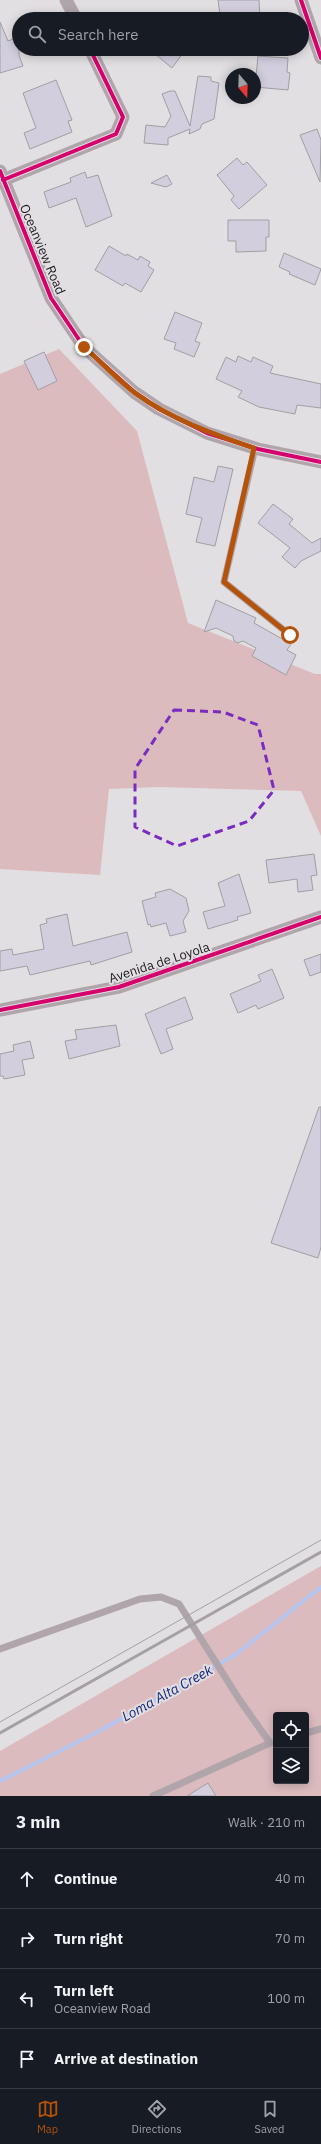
<!DOCTYPE html>
<meta charset="utf-8">
<style>
:root{--surface:#171b24;--page:#242831;--text:#f1f3f6;--muted:#9ea1a6;--line:#363941;--accent:#b45309}
body{margin:0;font-family:"IBM Plex Sans",sans-serif;background:var(--page);color:var(--text)}
.controls{position:absolute;right:12px;bottom:12px;display:grid;overflow:hidden;border-radius:4px;box-shadow:0 2px 10px #0003}
.controls button{width:36px;height:36px;display:grid;place-items:center;padding:0;border:0;border-bottom:1px solid var(--line);background:var(--surface);color:var(--text);font:20px sans-serif}
.compass{position:absolute;left:225px;top:68px;width:36px;height:36px;border-radius:50%;background:var(--surface);box-shadow:0 2px 10px #0003;rotate:161deg}
.stop{position:absolute;width:12px;height:12px;margin:-9px;border:3px solid #b45309;border-radius:50%;background:#fff}
.stop.end{background:#b45309;border-color:#fff;box-shadow:0 1px 4px #0008}
.list{margin:0;padding:0;list-style:none}
h2{display:flex;justify-content:space-between;align-items:center;height:52px;margin:0;padding:0 16px;font-size:17px}
h2 small{font-size:13px;font-weight:400;color:var(--muted)}
.list li{display:grid;grid-template-columns:26px 1fr auto;gap:12px;align-items:center;box-sizing:border-box;height:60px;padding:0 16px;border-top:1px solid var(--line)}
.list b{display:block;font-size:15px;white-space:nowrap}
.list p{margin:0;font-size:13px;white-space:nowrap;color:var(--muted)}
.list em{font-size:13px;font-style:normal;color:var(--muted)}
.icon{flex:none;width:22px;height:22px;fill:none;stroke:currentColor;stroke-width:2;stroke-linecap:round;stroke-linejoin:round}
.map{position:relative;flex:none;width:321px;height:1796px;overflow:hidden}
.search{position:absolute;background:var(--surface);box-shadow:0 2px 10px #0003;left:12px;right:12px;top:12px;height:44px;display:flex;align-items:center;gap:10px;box-sizing:border-box;padding:0 14px;border-radius:22px;color:var(--muted);font-size:15px}
.sheet{height:292px;background:var(--surface)}
nav{display:flex;justify-content:space-around;align-items:center;box-sizing:border-box;height:56px;border-top:1px solid var(--line);background:var(--surface);font-size:11px;color:var(--muted)}
nav a{display:grid;justify-items:center;gap:2px}
nav .on{color:var(--accent)}
.map>svg:first-child{display:block}
</style>
<div class="map">
<svg width="321" height="1796" viewBox="0 0 321 1796">
<rect width="100%" height="100%" fill="#e1dfe2"/>
<g fill="#dcbbbe" fill-rule="evenodd">
<path d="M59,349L137,431L188,623L315,674H321V836L301,791L159,787L109,789L100,875L0,869V374Z"/>
<path d="M321,1566V1796H0V1751ZM276,1715H306V1781H276Z"/>
</g>
<g fill="none" stroke-linecap="round" stroke-linejoin="round">
<path stroke="#b5c5ee" stroke-width="4" d="M0,1781L101,1730L235,1655L321,1587"/>
</g>
<g fill="#d2cede" stroke="#a09fa1">
<path d="M218,0H259L260,19H246L244,13L220,15Z"/>
<path d="M0,22L8,41L19,37V55L23,66L0,73Z"/>
<path d="M149,49H186L172,68Z"/>
<path d="M258,56L288,58L287,72L290,73L288,90L255,87Z"/>
<path d="M198,76L211,77V81L219,83L214,119L202,124L200,129L189,134L190,129L168,138V145L144,143L146,125L165,127L171,116L162,94L170,91H175L190,126Z"/>
<path d="M56,80L72,120L68,121L72,132L30,149L24,133L36,128L23,93Z"/>
<path d="M317,129L321,140L320,182L300,135Z"/>
<path d="M237,158L243,165L247,162L267,185L239,209L231,200L234,196L217,175Z"/>
<path d="M85,172L87,178L98,175L112,216L86,227L76,198L49,208L44,192L71,182L70,178Z"/>
<path d="M167,175L172,184L166,187L151,183Z"/>
<path d="M228,220H269V237H266V251L236,252V241H228Z"/>
<path d="M109,246L126,256L127,254L138,260L140,256L150,262L148,266L154,270L141,292L125,283L123,286L95,270Z"/>
<path d="M284,253L321,269L315,285L289,274L290,272L279,267Z"/>
<path d="M175,312L202,323L195,341L200,343L194,357L174,349L176,343L164,339Z"/>
<path d="M44,352L57,381L38,390L24,361Z"/>
<path d="M238,356L251,362L253,357L273,366L270,373L321,384V408L297,405L295,414L259,407L238,397L242,391L216,379L226,357L236,362Z"/>
<path d="M218,466L233,469L215,546L196,542L202,518L186,514L194,477L214,482Z"/>
<path d="M273,504L293,519L289,524L312,543L321,538V551L301,561L295,568L282,557L290,548L258,523Z"/>
<path d="M216,600L256,618L254,623L291,644L287,650L296,655L286,675L252,656L256,648L243,641L238,643L234,641L233,636L216,628L204,632Z"/>
<path d="M314,854L317,875L311,876L313,890L298,892L297,879L269,883L266,860Z"/>
<path d="M239,874L251,913L237,917L238,920L208,929L203,912L225,906L218,883Z"/>
<path d="M170,889L186,898L189,911L183,921L186,932L170,936L166,923L151,927L150,924L148,925L142,901L156,897L155,893Z"/>
<path d="M67,914L73,946L127,932L132,952L91,965L90,961L30,975L27,966L0,971V951L12,949L13,955L44,949L40,925L47,923L46,919Z"/>
<path d="M321,954V972L310,976L304,960Z"/>
<path d="M272,969L284,998L258,1009L256,1005L238,1013L230,994L261,981L258,975Z"/>
<path d="M185,997L193,1019L166,1029L173,1049L161,1054L145,1014Z"/>
<path d="M116,1025L120,1046L69,1059L65,1041L77,1039L75,1030Z"/>
<path d="M30,1041L34,1058L22,1060L25,1075L4,1079L3,1076H0V1054L14,1051L13,1045Z"/>
<path d="M319,1107H321V1247L318,1258L271,1243Z"/>
<path d="M208,1783L216,1796H187Z"/>
</g>
<g fill="none" stroke-linecap="round" stroke-linejoin="round">
<g stroke="#afa5ab" stroke-width="7">
<path d="M255,448L224,582L290,635"/>
<path d="M0,1649L140,1599L161,1597L179,1604L239,1699L270,1743L153,1796"/>
<path d="M306,1733L321,1729"/>
</g>
<g stroke="#afa5ab" stroke-width="13">
<path d="M66,0L76,19"/>
<path d="M301,0L321,58"/>
<path d="M0,171L51,298L84,347L134,392L159,409L207,433L258,449L321,462"/>
<path d="M3,180L116,134L123,117L90,49"/>
<path d="M0,1010L119,987L321,917"/>
</g>
<path stroke="#a69fa3" stroke-width="1" d="M0,1722L321,1540"/>
<path stroke="#a69fa3" stroke-width="3" d="M0,1733L321,1552"/>
<g stroke="#e2dee3" stroke-width="6">
<g id="cycleway">
<path d="M301,0L321,58"/>
<path d="M0,171L51,298L84,347L134,392L159,409L207,433L258,449L321,462"/>
<path d="M3,180L116,134L123,117L90,49"/>
<path d="M0,1010L119,987L321,917"/>
</g>
</g>
<use href="#cycleway" stroke="#d6006c" stroke-width="4"/>
</g>
<g fill="none" stroke-linecap="round" stroke-linejoin="round">
<path stroke="#b45309" stroke-width="5" d="M84,347C101,362 117,379 135,393C171,419 212,434 254,448L224,582L290,635"/>
</g>
<path fill="none" stroke="#7b2cbf" stroke-width="3" stroke-dasharray="8 5" stroke-linejoin="round" d="M174,710L223,712L258,725L274,790L249,821L177,846L135,827V769Z"/>
<g text-anchor="middle" stroke-width="4" stroke-linejoin="round" paint-order="stroke">
<g font-size="13" fill="#1c1b1c" stroke="#e2dee3">
<text transform="translate(43 249) rotate(67)" y="5">Oceanview Road</text>
<text transform="translate(159 962) rotate(-18)" y="5">Avenida de Loyola</text>
</g>
<g font-size="14" font-style="italic" fill="#132877" stroke="#e2dee3">
<text transform="translate(167 1693) rotate(-29)" y="5">Loma Alta Creek</text>
</g>
</g>
</svg>
<div class="controls">
<button><svg class="icon" aria-label="locate" viewBox="0 0 24 24"><circle cx="12" cy="12" r="6"/><path d="M12 2v4M12 18v4M2 12h4M18 12h4"/></svg></button>
<button><svg class="icon" aria-label="layers" viewBox="0 0 24 24"><path d="M12 4l9 5-9 5-9-5zM3 14l9 5 9-5"/></svg></button>
</div>
<svg class="compass" viewBox="-18 -18 36 36"><path d="M0-13l5 13h-10z" fill="#e53935"/><path d="M0 13l5-13h-10z" fill="#9ea1a6"/></svg>
<div class="stop" style="left:290px;top:635px"></div>
<div class="stop end" style="left:84px;top:347px"></div>
<div class="search"><svg class="icon" aria-label="search" viewBox="0 0 24 24"><circle cx="10" cy="10" r="6"/><path d="M15 15l6 6"/></svg>Search here</div>
</div>
<section class="sheet">
<h2>3 min<small>Walk · 210 m</small></h2>
<ul class="list">
<li><svg class="icon" aria-label="ahead" viewBox="0 0 24 24"><path d="M12 20V5M6 11l6-6 6 6"/></svg><div><b>Continue</b></div><em>40 m</em></li>
<li><svg class="icon" aria-label="right" viewBox="0 0 24 24"><path d="M7 20v-9h11M14 6l5 5-5 5"/></svg><div><b>Turn right</b></div><em>70 m</em></li>
<li><svg class="icon" aria-label="left" viewBox="0 0 24 24"><path d="M17 20v-9H6M10 6l-5 5 5 5"/></svg><div><b>Turn left</b><p>Oceanview Road</p></div><em>100 m</em></li>
<li><svg class="icon" aria-label="arrive" viewBox="0 0 24 24"><path d="M6 21V4h12l-3 4 3 4H6"/></svg><div><b>Arrive at destination</b></div></li>
</ul>
</section>
<nav>
<a class="on"><svg class="icon" aria-label="map" viewBox="0 0 24 24"><path d="M3 6l6-2 6 2 6-2v14l-6 2-6-2-6 2zM9 4v14M15 6v14"/></svg>Map</a>
<a><svg class="icon" aria-label="directions" viewBox="0 0 24 24"><path d="M12 3l9 9-9 9-9-9zM9 14v-3h6M13 9l2 2-2 2"/></svg>Directions</a>
<a><svg class="icon" aria-label="saved" viewBox="0 0 24 24"><path d="M7 4h10v16l-5-4-5 4z"/></svg>Saved</a>
</nav>
